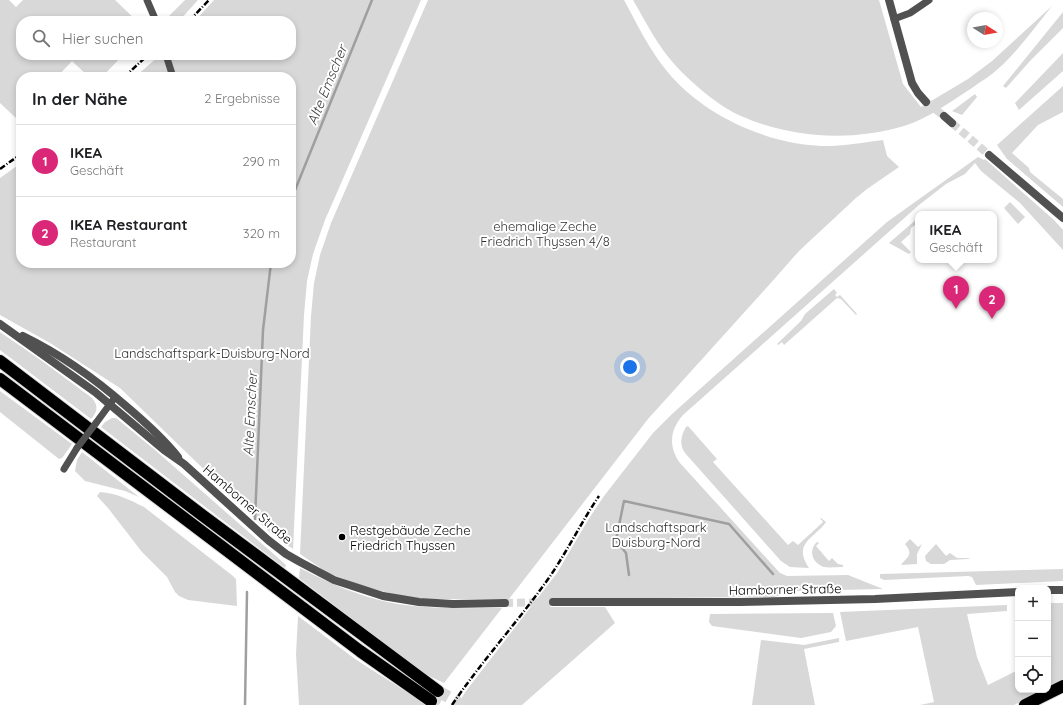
<!DOCTYPE html>
<html lang="de">
<meta charset="utf-8">
<style>
:root{--surface:#fff;--page:#f6f6f6;--text:#202124;--muted:#757577;--line:#e0e0e0;--accent:#db2777}
body{margin:0;font-family:Quicksand,sans-serif;background:var(--page);color:var(--text)}
.controls{position:absolute;right:12px;bottom:12px;display:grid;overflow:hidden;border-radius:8px;box-shadow:0 2px 6px #0003}
.controls button{width:36px;height:36px;display:grid;place-items:center;padding:0;border:0;border-bottom:1px solid var(--line);background:var(--surface);color:var(--text);font:20px sans-serif}
.compass{position:absolute;left:967px;top:12px;width:36px;height:36px;border-radius:50%;background:var(--surface);box-shadow:0 2px 6px #0003;rotate:101deg}
.you{position:absolute;left:630px;top:367px;width:14px;height:14px;margin:-10px;border:3px solid #fff;border-radius:50%;background:#1a73e8;box-shadow:0 0 0 6px #1a73e833}
.badge{display:grid;place-items:center;width:26px;height:26px;border-radius:50%;background:var(--accent);color:#fff;font-size:13px;font-weight:700}
.pin{position:absolute;translate:-50% -33px;filter:drop-shadow(0 1px 2px #0008)}
.pin::after{content:'';position:absolute;top:21px;width:14px;height:12px;background:inherit;clip-path:polygon(0 0,100% 0,50% 100%)}
.popup{position:absolute;left:915px;top:211px;width:82px;height:52px;box-sizing:border-box;display:grid;place-content:center;border-radius:8px;background:var(--surface);filter:drop-shadow(0 1px 3px #0005);font-size:13px;white-space:nowrap;color:var(--muted)}
.popup b{font-size:15px;color:var(--text)}
.popup::after{content:'';position:absolute;left:50%;top:100%;margin-left:-8px;border:8px solid transparent;border-top-color:var(--surface)}
.list{margin:0;padding:0;list-style:none}
h2{display:flex;justify-content:space-between;align-items:center;height:52px;margin:0;padding:0 16px;font-size:17px}
h2 small{font-size:13px;font-weight:400;color:var(--muted)}
.list li{display:grid;grid-template-columns:26px 1fr auto;gap:12px;align-items:center;box-sizing:border-box;height:72px;padding:0 16px;border-top:1px solid var(--line)}
.list b{display:block;font-size:15px;white-space:nowrap}
.list p{margin:0;font-size:13px;white-space:nowrap;color:var(--muted)}
.list em{font-size:13px;font-style:normal;color:var(--muted)}
.icon{flex:none;width:22px;height:22px;fill:none;stroke:currentColor;stroke-width:2;stroke-linecap:round;stroke-linejoin:round}
.map{position:relative;flex:none;width:1063px;height:705px;overflow:hidden}
.search{position:absolute;background:var(--surface);box-shadow:0 2px 6px #0003;left:16px;top:16px;width:280px;height:44px;display:flex;align-items:center;gap:10px;box-sizing:border-box;padding:0 14px;border-radius:16px;color:var(--muted);font-size:15px}
.panel{position:absolute;background:var(--surface);box-shadow:0 2px 6px #0003;left:16px;top:72px;width:280px;height:196px;border-radius:16px}
.map>svg:first-child{display:block}
</style>
<div class="map">
<svg width="1063" height="705" viewBox="0 0 1063 705">
<rect width="100%" height="100%" fill="#fff"/>
<g fill="#d8d8d8">
<path d="M0,0H9L16,7L23,0H115L137,21H21V55H123L102,77H89L72,61L57,77H21V115L17,119L0,103Z"/>
<path d="M185,0H198L179,21H164Z"/>
<path d="M214,0H421L325,220L313,254L307,281L304,315L293,549L273,535L255,519L120,388L50,343L0,315V178L21,163V263H291V77H135L160,55H291V21H195Z"/>
<path d="M428,0H624C637,24 649,49 666,70C704,117 772,147 832,146C849,145 866,142 883,140L887,156L899,167L867,189L856,198L799,251L769,285L648,419L509,599H424L393,594L363,586L328,573L300,554L311,316L314,283L320,255L331,223Z"/>
<path d="M633,0H879L903,84L921,107L968,79L992,61L1052,6C1035,27 1019,50 999,68C991,76 981,81 972,88C950,102 929,118 904,126C850,142 791,138 741,116C718,106 693,84 676,66C658,47 646,22 633,0Z"/>
<path d="M1063,12V28L1030,61L1006,88L1003,86Z"/>
<path d="M1063,53V71L1019,110L1015,103Z"/>
<path d="M1063,86V112L1038,125L1012,153L1029,168L1030,172L1063,199V207L1007,159L997,145Z"/>
<path d="M975,94L977,97L962,115L952,111Z"/>
<path d="M978,157L984,160L985,159L1054,220L1063,230V250L1020,203L981,171L975,163L965,174L946,184L919,205L683,415C670,430 668,446 680,463L780,573L787,576L848,575L883,589L791,591L775,597L660,598H556L550,607H605L615,623L522,705H457L466,691L557,573L588,520L604,496L653,433L672,414L887,222Z"/>
<path d="M1010,202L1025,217L1018,224L1004,208Z"/>
<path d="M918,218V223L911,228L910,234L901,242L911,252L909,254L889,243Z"/>
<path d="M834,289L837,293L835,295L837,297L840,295L857,314L856,315L841,299L837,298L784,345L782,342L778,345L777,344L801,321L805,314Z"/>
<path d="M0,332L42,361L92,398C99,406 97,412 91,419L0,350Z"/>
<path d="M0,391L72,444L62,458L59,459L0,412Z"/>
<path d="M112,418H116L155,450L268,549L286,565L285,568L101,427L105,422Z"/>
<path d="M688,426L717,459L713,462L788,545L793,541L798,545L823,522L820,518H821L826,522C815,538 792,543 809,568L790,567L781,561L685,453C679,445 681,435 686,427Z"/>
<path d="M82,452L139,497L125,491L85,481L75,471L77,460Z"/>
<path d="M100,492C116,493 130,500 144,507L233,576L236,579L237,606L188,600L179,596L175,592L167,577L142,552L108,508L97,496Z"/>
<path d="M910,539L918,547L922,544L917,554V564L901,565C907,557 914,555 905,544Z"/>
<path d="M817,542L819,543L816,546L829,561L832,558L838,564L843,565V567C837,567 830,568 824,567C812,563 808,550 817,542Z"/>
<path d="M936,544L946,556L950,553L957,558H970L968,559L950,560L944,564H931L926,561L925,556Z"/>
<path d="M300,568C335,586 372,602 413,606C442,609 472,608 502,608L444,683L423,673L299,578Z"/>
<path d="M1063,569V581L976,585L972,577L968,576L884,580L880,578V574Z"/>
<path d="M1048,603H1063V680L1048,688Z"/>
<path d="M1007,605V611L967,614L977,657L988,685L1018,670V690H1044L1014,705H920L934,702L918,627L846,641L840,612Z"/>
<path d="M833,613L836,626L831,632L801,638L712,626L709,622L710,614Z"/>
<path d="M298,616L355,659L427,705H299L296,654Z"/>
<path d="M839,638V642L804,649L815,705H752L761,640L804,645Z"/>
</g>
<g fill="none" stroke-linecap="round" stroke-linejoin="round">
<g stroke="#9f9f9f" stroke-width="2.5">
<path d="M291,200L372,0"/>
<path d="M255,519L263,330L271,263"/>
<path d="M629,575L626,553L616,540L624,501L729,524L773,574"/>
<path d="M245,705L247,592"/>
</g>
<g stroke="#d9d9d9" stroke-width="8" stroke-dasharray="8 4" stroke-linecap="butt">
<path d="M926,102L944,116"/>
<path d="M952,123L989,155"/>
<path d="M505,603L553,602"/>
</g>
<g stroke="#d9d9d9" stroke-width="12" stroke-dasharray="12 6" stroke-linecap="butt">
<path d="M438,691L462,705"/>
<path d="M431,701L439,705"/>
</g>
<g stroke="#dbdbdb" stroke-width="14">
<g id="motorway">
<path d="M0,361L202,515L438,691"/>
<path d="M0,379L360,651L431,701"/>
<path d="M1025,705L1063,686"/>
</g>
</g>
<g stroke="#515151" stroke-width="7">
<path d="M147,0L156,21"/>
<path d="M894,19L910,13L929,0"/>
<path d="M166,55L173,77"/>
<path d="M96,423L113,400"/>
<path d="M64,469L77,448"/>
</g>
<g stroke="#515151" stroke-width="8">
<path d="M889,0L912,83L918,93L926,102"/>
<path d="M944,116L952,123"/>
<path d="M989,155L1063,218"/>
<path d="M0,324L95,392L164,450L184,464L268,540L286,554L300,562L334,580L383,596L419,602L453,604L505,603"/>
<path d="M23,336C62,355 93,377 126,406C145,422 163,438 178,457"/>
<path d="M1048,590H1063"/>
<path d="M553,602H740L875,599L1018,592"/>
</g>
<use href="#motorway" stroke="#000" stroke-width="12"/>
<g stroke="#000" stroke-width="2.5" stroke-dasharray="6 2 1 2" stroke-linecap="butt">
<path d="M189,21L209,0"/>
<path d="M124,77L148,55"/>
<path d="M0,169L21,154"/>
<path d="M452,705C481,662 516,624 546,582C566,554 580,524 599,496"/>
</g>
<path stroke="#515151" stroke-width="7" d="M77,448L96,423"/>
</g>
<circle fill="#000" stroke="#fff" stroke-width="1.5" cx="342" cy="537" r="4"/>
<g text-anchor="middle" stroke-width="4" stroke-linejoin="round" paint-order="stroke">
<g font-size="13" fill="#2f2f2f" stroke="#fff">
<text x="545" y="231">ehemalige Zeche<tspan x="545" dy="15">Friedrich Thyssen 4/8</tspan></text>
<text x="212" y="358">Landschaftspark-Duisburg-Nord</text>
<text x="656" y="532">Landschaftspark<tspan x="656" dy="15">Duisburg-Nord</tspan></text>
</g>
<g font-size="13" fill="#000" stroke="#fff">
<text transform="translate(248 504) rotate(41)" y="5">Hamborner Straße</text>
<text transform="translate(785 589) rotate(-1)" y="5">Hamborner Straße</text>
</g>
<g font-size="13" fill="#000" stroke="#fff" text-anchor="start">
<text x="350" y="535">Restgebäude Zeche<tspan x="350" dy="15">Friedrich Thyssen</tspan></text>
</g>
<g font-size="14" font-style="italic" fill="#404040" stroke="#fff">
<text transform="translate(327 85) rotate(-68)" y="5">Alte Emscher</text>
<text transform="translate(250 414) rotate(-87)" y="5">Alte Emscher</text>
</g>
</g>
</svg>
<div class="controls">
<button>+</button>
<button>−</button>
<button><svg class="icon" aria-label="locate" viewBox="0 0 24 24"><circle cx="12" cy="12" r="6"/><path d="M12 2v4M12 18v4M2 12h4M18 12h4"/></svg></button>
</div>
<svg class="compass" viewBox="-18 -18 36 36"><path d="M0-13l5 13h-10z" fill="#e53935"/><path d="M0 13l5-13h-10z" fill="#757577"/></svg>
<div class="you"></div>
<div class="pin badge" style="left:956px;top:309px">1</div>
<div class="popup"><b>IKEA</b>Geschäft</div>
<div class="pin badge" style="left:992px;top:319px">2</div>
<div class="search"><svg class="icon" aria-label="search" viewBox="0 0 24 24"><circle cx="10" cy="10" r="6"/><path d="M15 15l6 6"/></svg>Hier suchen</div>
<section class="panel">
<h2>In der Nähe<small>2 Ergebnisse</small></h2>
<ul class="list">
<li><span class="badge">1</span><div><b>IKEA</b><p>Geschäft</p></div><em>290 m</em></li>
<li><span class="badge">2</span><div><b>IKEA Restaurant</b><p>Restaurant</p></div><em>320 m</em></li>
</ul>
</section>
</div>
